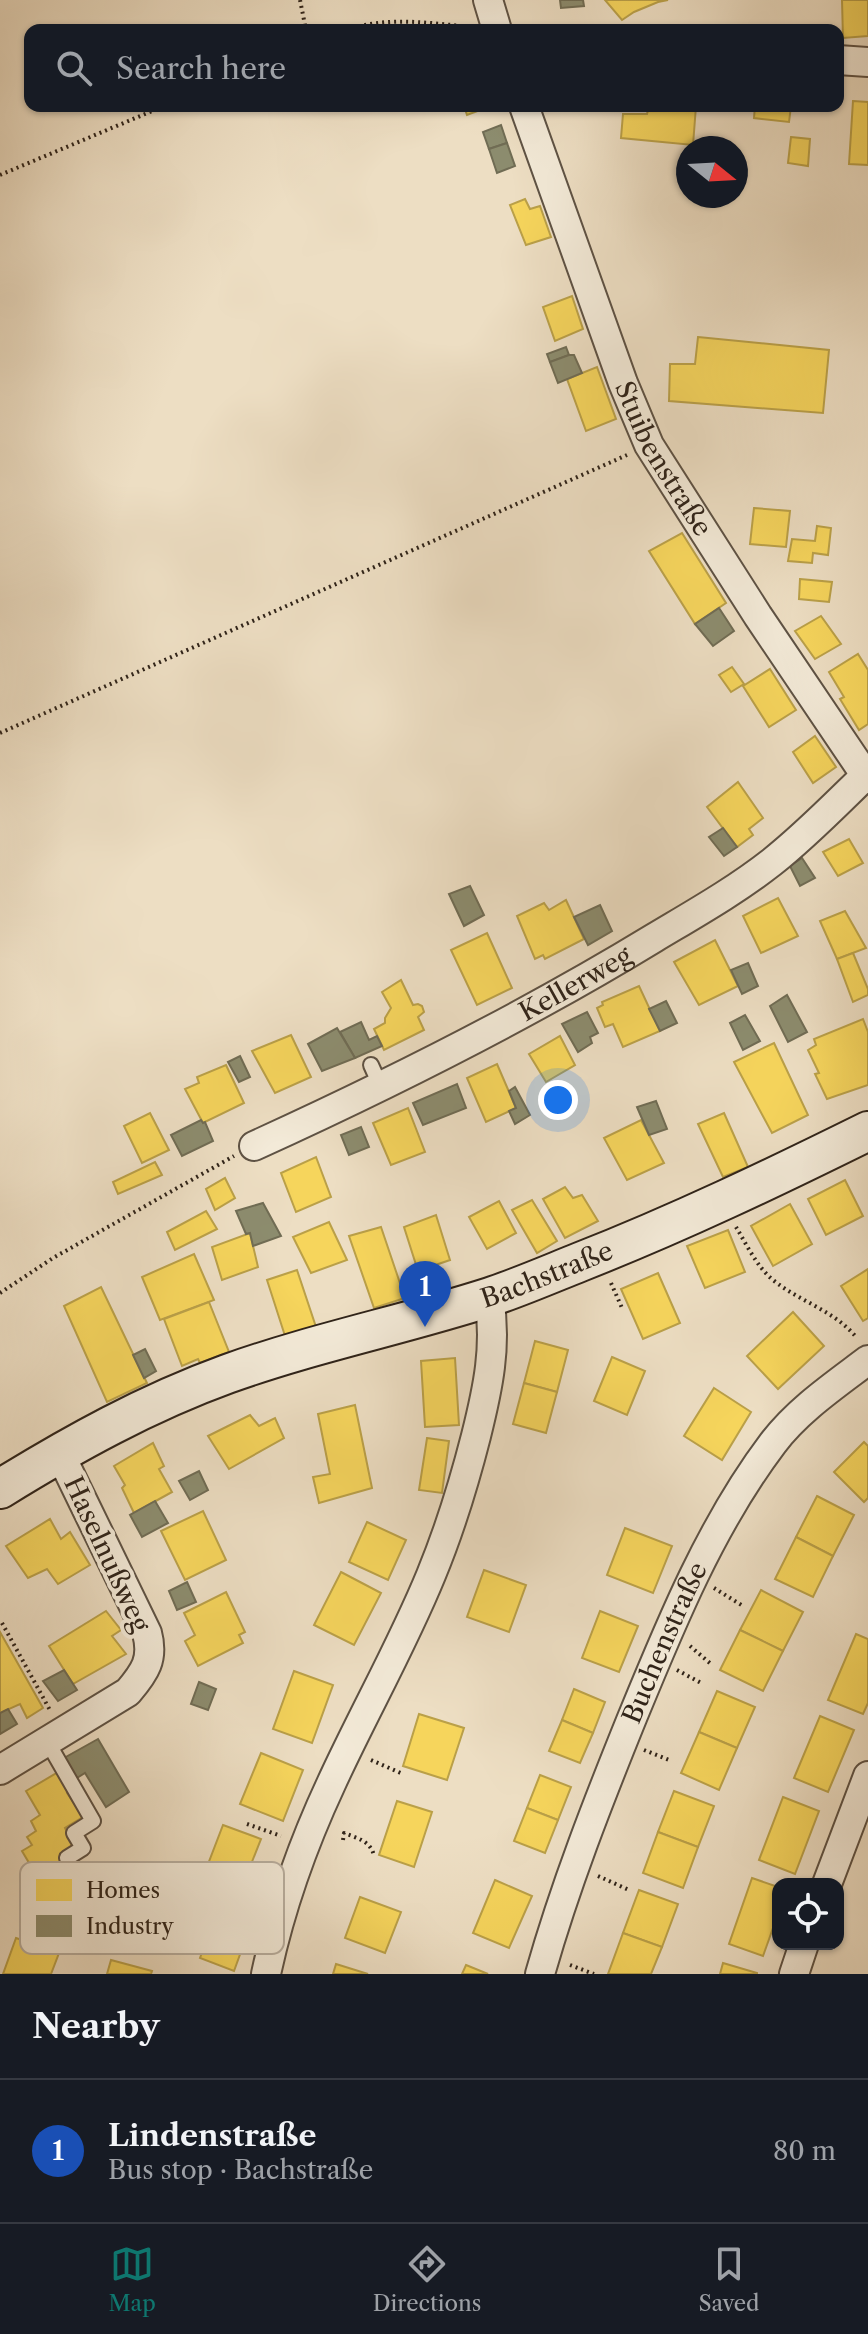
<!DOCTYPE html>
<meta charset="utf-8">
<style>
:root{--surface:#171b24;--page:#242831;--text:#f1f3f6;--muted:#9ea1a6;--line:#363941;--accent:#0f766e}
body{margin:0;font-family:"Libre Caslon Text",serif;background:var(--page);color:var(--text)}
.controls{position:absolute;right:24px;bottom:24px;display:grid;overflow:hidden;border-radius:16px;box-shadow:0 2px 6px #0004}
.controls button{width:72px;height:72px;display:grid;place-items:center;padding:0;border:0;border-bottom:2px solid var(--line);background:var(--surface);color:var(--text);font:40px sans-serif}
.compass{position:absolute;left:676px;top:136px;width:72px;height:72px;border-radius:50%;background:var(--surface);box-shadow:0 2px 6px #0004;rotate:108deg}
.you{position:absolute;left:558px;top:1100px;width:28px;height:28px;margin:-20px;border:6px solid #fff;border-radius:50%;background:#1a73e8;box-shadow:0 0 0 12px #1a73e833}
.badge{display:grid;place-items:center;width:52px;height:52px;border-radius:50%;background:var(--accent);color:#fff;font-size:26px;font-weight:700}
.pin{position:absolute;translate:-50% -66px;filter:drop-shadow(0 2px 4px #0008)}
.pin::after{content:'';position:absolute;top:42px;width:28px;height:24px;background:inherit;clip-path:polygon(0 0,100% 0,50% 100%)}
.list{margin:0;padding:0;list-style:none}
h2{display:flex;justify-content:space-between;align-items:center;height:104px;margin:0;padding:0 32px;font-size:34px}
h2 small{font-size:26px;font-weight:400;color:var(--muted)}
.list li{display:grid;grid-template-columns:52px 1fr auto;gap:24px;align-items:center;box-sizing:border-box;height:144px;padding:0 32px;border-top:2px solid var(--line)}
.list b{display:block;font-size:30px;white-space:nowrap}
.list p{margin:0;font-size:26px;white-space:nowrap;color:var(--muted)}
.list em{font-size:26px;font-style:normal;color:var(--muted)}
.icon{flex:none;width:44px;height:44px;fill:none;stroke:currentColor;stroke-width:2;stroke-linecap:round;stroke-linejoin:round}
.map{position:relative;flex:none;width:868px;height:1974px;overflow:hidden}
.search{position:absolute;background:var(--surface);box-shadow:0 2px 6px #0004;left:24px;right:24px;top:24px;height:88px;display:flex;align-items:center;gap:20px;box-sizing:border-box;padding:0 28px;border-radius:16px;color:var(--muted);font-size:30px}
.sheet{height:248px;background:var(--surface)}
nav{display:flex;justify-content:space-around;align-items:center;box-sizing:border-box;height:112px;border-top:2px solid var(--line);background:var(--surface);font-size:22px;color:var(--muted)}
nav a{display:grid;justify-items:center;gap:4px}
nav .on{color:var(--accent)}
.map>svg:first-child{display:block}
</style>
<div class="map">
<svg width="868" height="1974" viewBox="0 0 868 1974">
<rect width="100%" height="100%" fill="#eddec3"/>
<filter id="stains"><feTurbulence type="fractalNoise" baseFrequency=".0025" numOctaves="4"/><feColorMatrix values="0 0 0 0 .2 0 0 0 0 .09 0 0 0 0 .02 0 0 0 .5 -.17"/></filter>
<radialGradient id="worn" r=".72"><stop offset=".6" stop-color="#630" stop-opacity="0"/><stop offset="1" stop-color="#630" stop-opacity=".3"/></radialGradient>
<g fill="#f6d55c" stroke="#baa048" stroke-width="2">
<path d="M605,0H668L658,2L634,12L622,20Z"/>
<path d="M842,0H868V36L843,38Z"/>
<path d="M853,101L868,102V165L849,164Z"/>
<path d="M464,106H491L467,115Z"/>
<path d="M649,106H696L693,145L621,138L623,114H647Z"/>
<path d="M755,106H791L789,122L754,118Z"/>
<path d="M791,137L810,139L808,166L788,163Z"/>
<path d="M525,199L530,209L540,206L551,237L526,245L510,205Z"/>
<path d="M572,296L583,329L555,341L543,307Z"/>
<path d="M698,337L829,350L823,413L669,401L670,364H695Z"/>
<path d="M597,367L616,419L586,431L567,379Z"/>
<path d="M754,508L790,511L786,547L750,544Z"/>
<path d="M817,526L831,528L828,555L813,553L812,563L788,561L792,539L815,541Z"/>
<path d="M682,533L726,603L695,624L649,551Z"/>
<path d="M800,579L832,582L829,602L799,599Z"/>
<path d="M821,616L841,644L815,659L795,631Z"/>
<path d="M858,654L868,670V724L859,730L840,699L844,697L829,672Z"/>
<path d="M732,667L744,684L731,692L719,675Z"/>
<path d="M770,669L796,710L769,727L743,686Z"/>
<path d="M815,736L836,767L813,783L793,752Z"/>
<path d="M738,782L763,818L749,829L753,835L737,847L707,807Z"/>
<path d="M849,839L863,863L838,876L823,852Z"/>
<path d="M778,898L798,936L761,953L743,916Z"/>
<path d="M566,900L584,939L545,959L543,955L535,959L517,916L544,903L549,910Z"/>
<path d="M845,911L866,948L837,959L820,921Z"/>
<path d="M487,933L512,988L477,1005L451,950Z"/>
<path d="M715,940L738,986L699,1005L674,962Z"/>
<path d="M853,953L868,989V995L853,1002L837,959Z"/>
<path d="M401,980L413,1005L418,1004L422,1006L424,1012L418,1017L424,1030L384,1050L374,1029L385,1023V1018L391,1008L382,992Z"/>
<path d="M639,986L660,1031L623,1047L613,1024L605,1027L597,1008L603,1005L602,1002Z"/>
<path d="M863,1019L868,1032V1085L827,1099L815,1074L819,1073L808,1050L816,1045L814,1039Z"/>
<path d="M291,1035L311,1077L275,1093L252,1051Z"/>
<path d="M560,1036L575,1065L546,1082L529,1054Z"/>
<path d="M774,1043L808,1115L772,1133L734,1062Z"/>
<path d="M497,1064L516,1108L486,1122L467,1078Z"/>
<path d="M226,1065L244,1103L203,1123L185,1089L199,1083L197,1077Z"/>
<path d="M408,1108L425,1152L391,1165L373,1123Z"/>
<path d="M150,1113L169,1150L142,1163L124,1126Z"/>
<path d="M724,1113L748,1167L723,1177L698,1124Z"/>
<path d="M641,1120L664,1163L627,1180L604,1138Z"/>
<path d="M316,1157L331,1197L296,1212L281,1173Z"/>
<path d="M155,1162L162,1175L118,1194L113,1182Z"/>
<path d="M225,1178L235,1198L215,1210L206,1189Z"/>
<path d="M845,1180L863,1216L826,1235L808,1199Z"/>
<path d="M565,1187L573,1198L582,1195L598,1221L565,1238L543,1199Z"/>
<path d="M532,1200L557,1241L537,1253L512,1210Z"/>
<path d="M499,1201L516,1233L487,1249L469,1217Z"/>
<path d="M790,1204L812,1244L773,1266L751,1226Z"/>
<path d="M206,1211L217,1229L175,1250L167,1232Z"/>
<path d="M436,1215L450,1260L418,1271L404,1227Z"/>
<path d="M329,1222L347,1260L311,1273L293,1237Z"/>
<path d="M381,1227L405,1298L374,1308L349,1236Z"/>
<path d="M728,1230L745,1272L705,1288L687,1246Z"/>
<path d="M250,1233L258,1267L222,1280L212,1247Z"/>
<path d="M194,1254L214,1300L160,1320L142,1277Z"/>
<path d="M868,1269V1318L863,1321L841,1286Z"/>
<path d="M297,1270L316,1327L286,1339L267,1280Z"/>
<path d="M658,1273L680,1323L643,1339L621,1289Z"/>
<path d="M101,1287L147,1383L107,1402L64,1306Z"/>
<path d="M209,1302L229,1352L200,1363L198,1359L182,1366L164,1319Z"/>
<path d="M793,1312L824,1346L778,1389L747,1356Z"/>
<path d="M535,1341L568,1350L557,1392L524,1383Z"/>
<path d="M612,1357L645,1371L627,1415L594,1401Z"/>
<path d="M455,1358L459,1425L425,1427L421,1361Z"/>
<path d="M524,1383L557,1392L546,1433L513,1424Z"/>
<path d="M714,1388L751,1412L722,1460L684,1436Z"/>
<path d="M355,1405L372,1488L319,1503L313,1477L330,1474L318,1414Z"/>
<path d="M250,1415L259,1426L275,1418L284,1438L229,1469L208,1436Z"/>
<path d="M427,1438L449,1441L442,1493L419,1490Z"/>
<path d="M864,1442L868,1446V1498L864,1502L834,1472Z"/>
<path d="M153,1443L164,1466L159,1469L172,1492L134,1513L122,1488L125,1485L114,1466Z"/>
<path d="M817,1496L854,1515L833,1556L796,1537Z"/>
<path d="M203,1511L226,1560L185,1580L161,1531Z"/>
<path d="M50,1519L61,1539L70,1532L90,1565L58,1584L47,1569L28,1578L6,1546Z"/>
<path d="M367,1522L406,1540L388,1580L349,1562Z"/>
<path d="M625,1528L672,1546L653,1593L607,1575Z"/>
<path d="M796,1537L833,1556L813,1597L775,1579Z"/>
<path d="M484,1570L526,1585L509,1632L467,1617Z"/>
<path d="M341,1572L381,1593L354,1645L314,1625Z"/>
<path d="M761,1590L803,1612L783,1651L740,1630Z"/>
<path d="M226,1592L245,1632L239,1635L243,1643L198,1666L185,1641L195,1635L184,1613Z"/>
<path d="M106,1611L121,1630L112,1636L126,1654L73,1684L49,1646Z"/>
<path d="M600,1611L638,1626L619,1672L582,1658Z"/>
<path d="M740,1630L783,1651L763,1691L720,1670Z"/>
<path d="M0,1632L43,1708L27,1718L20,1704L0,1713Z"/>
<path d="M856,1634L868,1639V1703L863,1714L828,1700Z"/>
<path d="M294,1671L333,1685L312,1743L273,1729Z"/>
<path d="M574,1689L605,1702L593,1733L562,1720Z"/>
<path d="M717,1691L755,1707L737,1748L699,1732Z"/>
<path d="M419,1714L464,1728L447,1780L403,1766Z"/>
<path d="M820,1716L854,1730L828,1792L794,1778Z"/>
<path d="M562,1720L593,1733L580,1763L549,1751Z"/>
<path d="M699,1732L737,1748L719,1790L681,1773Z"/>
<path d="M261,1753L303,1770L283,1821L240,1804Z"/>
<path d="M60,1771L70,1790L67,1793L83,1817L65,1828L74,1847L63,1854L80,1883L52,1902L45,1892L40,1895L30,1880L35,1873L22,1851L32,1845L27,1837L36,1831L31,1821L40,1815L26,1791Z"/>
<path d="M540,1775L571,1787L558,1820L527,1808Z"/>
<path d="M674,1791L714,1806L698,1847L658,1832Z"/>
<path d="M783,1797L819,1811L795,1874L759,1860Z"/>
<path d="M397,1801L432,1812L414,1867L379,1855Z"/>
<path d="M527,1808L558,1820L545,1853L514,1841Z"/>
<path d="M223,1825L261,1839L242,1887L205,1872Z"/>
<path d="M658,1832L698,1847L683,1888L643,1873Z"/>
<path d="M752,1878L778,1887V1914L763,1956L729,1944Z"/>
<path d="M495,1880L532,1896L509,1948L473,1933Z"/>
<path d="M639,1890L678,1904L662,1947L623,1933Z"/>
<path d="M360,1897L401,1912L385,1953L345,1938Z"/>
<path d="M217,1912L251,1924L234,1971L200,1958Z"/>
<path d="M623,1933L662,1947L651,1974H608Z"/>
<path d="M16,1938L59,1953L51,1974H3Z"/>
<path d="M111,1960L152,1971L151,1974H107Z"/>
<path d="M723,1963L757,1973V1974H720Z"/>
<path d="M336,1964L368,1974H333Z"/>
<path d="M466,1965L488,1974H462Z"/>
</g>
<g fill="#8c8c6e" stroke="#706c54" stroke-width="2">
<path d="M560,0H583L584,6L561,8Z"/>
<path d="M501,125L507,143L489,149L483,132Z"/>
<path d="M507,143L515,166L497,173L489,149Z"/>
<path d="M566,347L569,355L550,362L547,354Z"/>
<path d="M569,355H574L582,373L558,383L550,362Z"/>
<path d="M719,608L734,631L713,646L695,624Z"/>
<path d="M723,828L737,847L724,856L709,837Z"/>
<path d="M802,858L815,878L800,886L790,866Z"/>
<path d="M470,886L484,915L464,926L449,894Z"/>
<path d="M600,905L612,931L588,945L574,917Z"/>
<path d="M748,963L758,986L742,994L731,970Z"/>
<path d="M787,995L807,1032L788,1042L770,1006Z"/>
<path d="M666,1001L677,1023L660,1031L649,1009Z"/>
<path d="M587,1012L598,1033L590,1037L592,1043L578,1052L562,1024Z"/>
<path d="M745,1015L760,1041L743,1050L730,1023Z"/>
<path d="M361,1022L369,1040L377,1036L382,1046L355,1058L340,1032Z"/>
<path d="M337,1028L355,1058L322,1071L308,1044Z"/>
<path d="M240,1056L250,1077L239,1082L228,1062Z"/>
<path d="M457,1084L466,1108L423,1125L413,1103Z"/>
<path d="M515,1087L530,1115L515,1124L509,1111L516,1108L509,1091Z"/>
<path d="M656,1101L667,1129L649,1135L637,1107Z"/>
<path d="M201,1120L203,1123L205,1122L213,1141L182,1156L171,1135Z"/>
<path d="M361,1127L369,1147L349,1155L341,1135Z"/>
<path d="M263,1203L281,1236L253,1246L250,1233L246,1234L236,1211Z"/>
<path d="M145,1349L156,1371L144,1378L133,1355Z"/>
<path d="M199,1471L208,1490L190,1500L179,1481Z"/>
<path d="M155,1501L168,1523L142,1537L130,1515Z"/>
<path d="M187,1582L196,1602L177,1610L169,1591Z"/>
<path d="M64,1670L77,1690L58,1701L43,1681Z"/>
<path d="M199,1682L216,1689L208,1710L191,1704Z"/>
<path d="M8,1709L17,1724L0,1734V1713Z"/>
<path d="M98,1739L129,1792L106,1807L85,1773L77,1778L64,1758Z"/>
</g>
<g fill="none" stroke-linecap="round" stroke-linejoin="round">
<g stroke="#5e5244" stroke-width="18">
<g id="lane">
<path d="M371,1065L380,1085"/>
<path d="M47,1741L93,1821L74,1833L83,1848L67,1858"/>
</g>
</g>
<g stroke="#5e5244" stroke-width="32">
<g id="street">
<path d="M488,0L497,30"/>
<path d="M838,60L868,62"/>
<path id="s1" d="M524,106L623,383L649,445L758,616L868,779"/>
<path id="s2" d="M254,1146C390,1084 526,1016 654,938C694,914 735,891 772,862C805,836 835,805 866,775"/>
<path d="M0,1770L128,1692C145,1672 154,1659 147,1633L59,1452"/>
<path d="M827,1884L868,1776"/>
<path d="M266,1974C280,1909 303,1844 331,1784C363,1714 402,1646 431,1575C450,1529 464,1483 476,1436C488,1388 497,1346 489,1297"/>
<path id="s3" d="M540,1974C565,1886 598,1802 632,1718C671,1623 711,1525 773,1443C798,1410 835,1385 868,1360"/>
<path d="M794,1974L804,1944"/>
</g>
</g>
<g stroke="#2f2319" stroke-width="42">
<g id="secondary">
<path id="s4" d="M0,1489C73,1444 147,1403 227,1374C313,1343 403,1325 490,1297C520,1287 550,1274 580,1262C679,1223 773,1178 868,1131"/>
</g>
</g>
<g stroke="#2f2319" stroke-width="4" stroke-dasharray="2 4" stroke-linecap="butt">
<path d="M300,0L306,30"/>
<path d="M347,30C386,16 430,23 471,27"/>
<path d="M0,175L164,106"/>
<path d="M0,733L627,455"/>
<path d="M736,1227C747,1245 757,1267 773,1280C800,1302 834,1310 857,1338"/>
<path d="M611,1283L622,1308"/>
<path d="M0,1293L53,1258L234,1156"/>
<path d="M714,1588L743,1606"/>
<path d="M2,1623L51,1712"/>
<path d="M690,1646L711,1664"/>
<path d="M677,1670L703,1684"/>
<path d="M644,1750L669,1760"/>
<path d="M371,1760L403,1774"/>
<path d="M247,1824L281,1836"/>
<path d="M343,1840L344,1833C357,1838 371,1841 374,1856"/>
<path d="M598,1876L629,1890"/>
<path d="M570,1965L594,1974"/>
</g>
<use href="#lane" stroke="#f3ead8" stroke-width="14"/>
<use href="#street" stroke="#f3ead8" stroke-width="28"/>
<use href="#secondary" stroke="#f3ead8" stroke-width="38"/>
</g>
<g text-anchor="middle" stroke-width="8" stroke-linejoin="round" paint-order="stroke">
<g font-size="26" fill="#2f2319" stroke="#f3ead8">
<text dy="9" stroke="none"><textPath href="#s1" startOffset="380">Stuibenstraße</textPath></text>
<text dy="9" stroke="none"><textPath href="#s2" startOffset="360">Kellerweg</textPath></text>
<text dy="9" stroke="none"><textPath href="#s4" startOffset="590">Bachstraße</textPath></text>
<text transform="translate(107 1554) rotate(65)" y="9">Haselnußweg</text>
<text dy="9" stroke="none"><textPath href="#s3" startOffset="354">Buchenstraße</textPath></text>
</g>
</g>
<rect x="20" y="1862" width="264" height="92" rx="12" fill="#f3ead8" stroke="#b8ae9f" stroke-width="2"/>
<rect x="36" y="1879" width="36" height="22" fill="#f6d55c"/>
<rect x="36" y="1915" width="36" height="22" fill="#8c8c6e"/>
<g font-size="22" fill="#2f2319">
<text x="86" y="1898">Homes</text>
<text x="86" y="1934">Industry</text>
</g>
<rect width="100%" height="100%" filter="url(#stains)"/>
<rect width="100%" height="100%" fill="url(#worn)"/>
</svg>
<div class="controls">
<button><svg class="icon" aria-label="locate" viewBox="0 0 24 24"><circle cx="12" cy="12" r="6"/><path d="M12 2v4M12 18v4M2 12h4M18 12h4"/></svg></button>
</div>
<svg class="compass" viewBox="-18 -18 36 36"><path d="M0-13l5 13h-10z" fill="#e53935"/><path d="M0 13l5-13h-10z" fill="#9ea1a6"/></svg>
<div class="you"></div>
<div class="pin badge" style="left:425px;top:1327px;background:#1a4fb4">1</div>
<div class="search"><svg class="icon" aria-label="search" viewBox="0 0 24 24"><circle cx="10" cy="10" r="6"/><path d="M15 15l6 6"/></svg>Search here</div>
</div>
<section class="sheet">
<h2>Nearby<small></small></h2>
<ul class="list">
<li><span class="badge" style="background:#1a4fb4">1</span><div><b>Lindenstraße</b><p>Bus stop · Bachstraße</p></div><em>80 m</em></li>
</ul>
</section>
<nav>
<a class="on"><svg class="icon" aria-label="map" viewBox="0 0 24 24"><path d="M3 6l6-2 6 2 6-2v14l-6 2-6-2-6 2zM9 4v14M15 6v14"/></svg>Map</a>
<a><svg class="icon" aria-label="directions" viewBox="0 0 24 24"><path d="M12 3l9 9-9 9-9-9zM9 14v-3h6M13 9l2 2-2 2"/></svg>Directions</a>
<a><svg class="icon" aria-label="saved" viewBox="0 0 24 24"><path d="M7 4h10v16l-5-4-5 4z"/></svg>Saved</a>
</nav>
